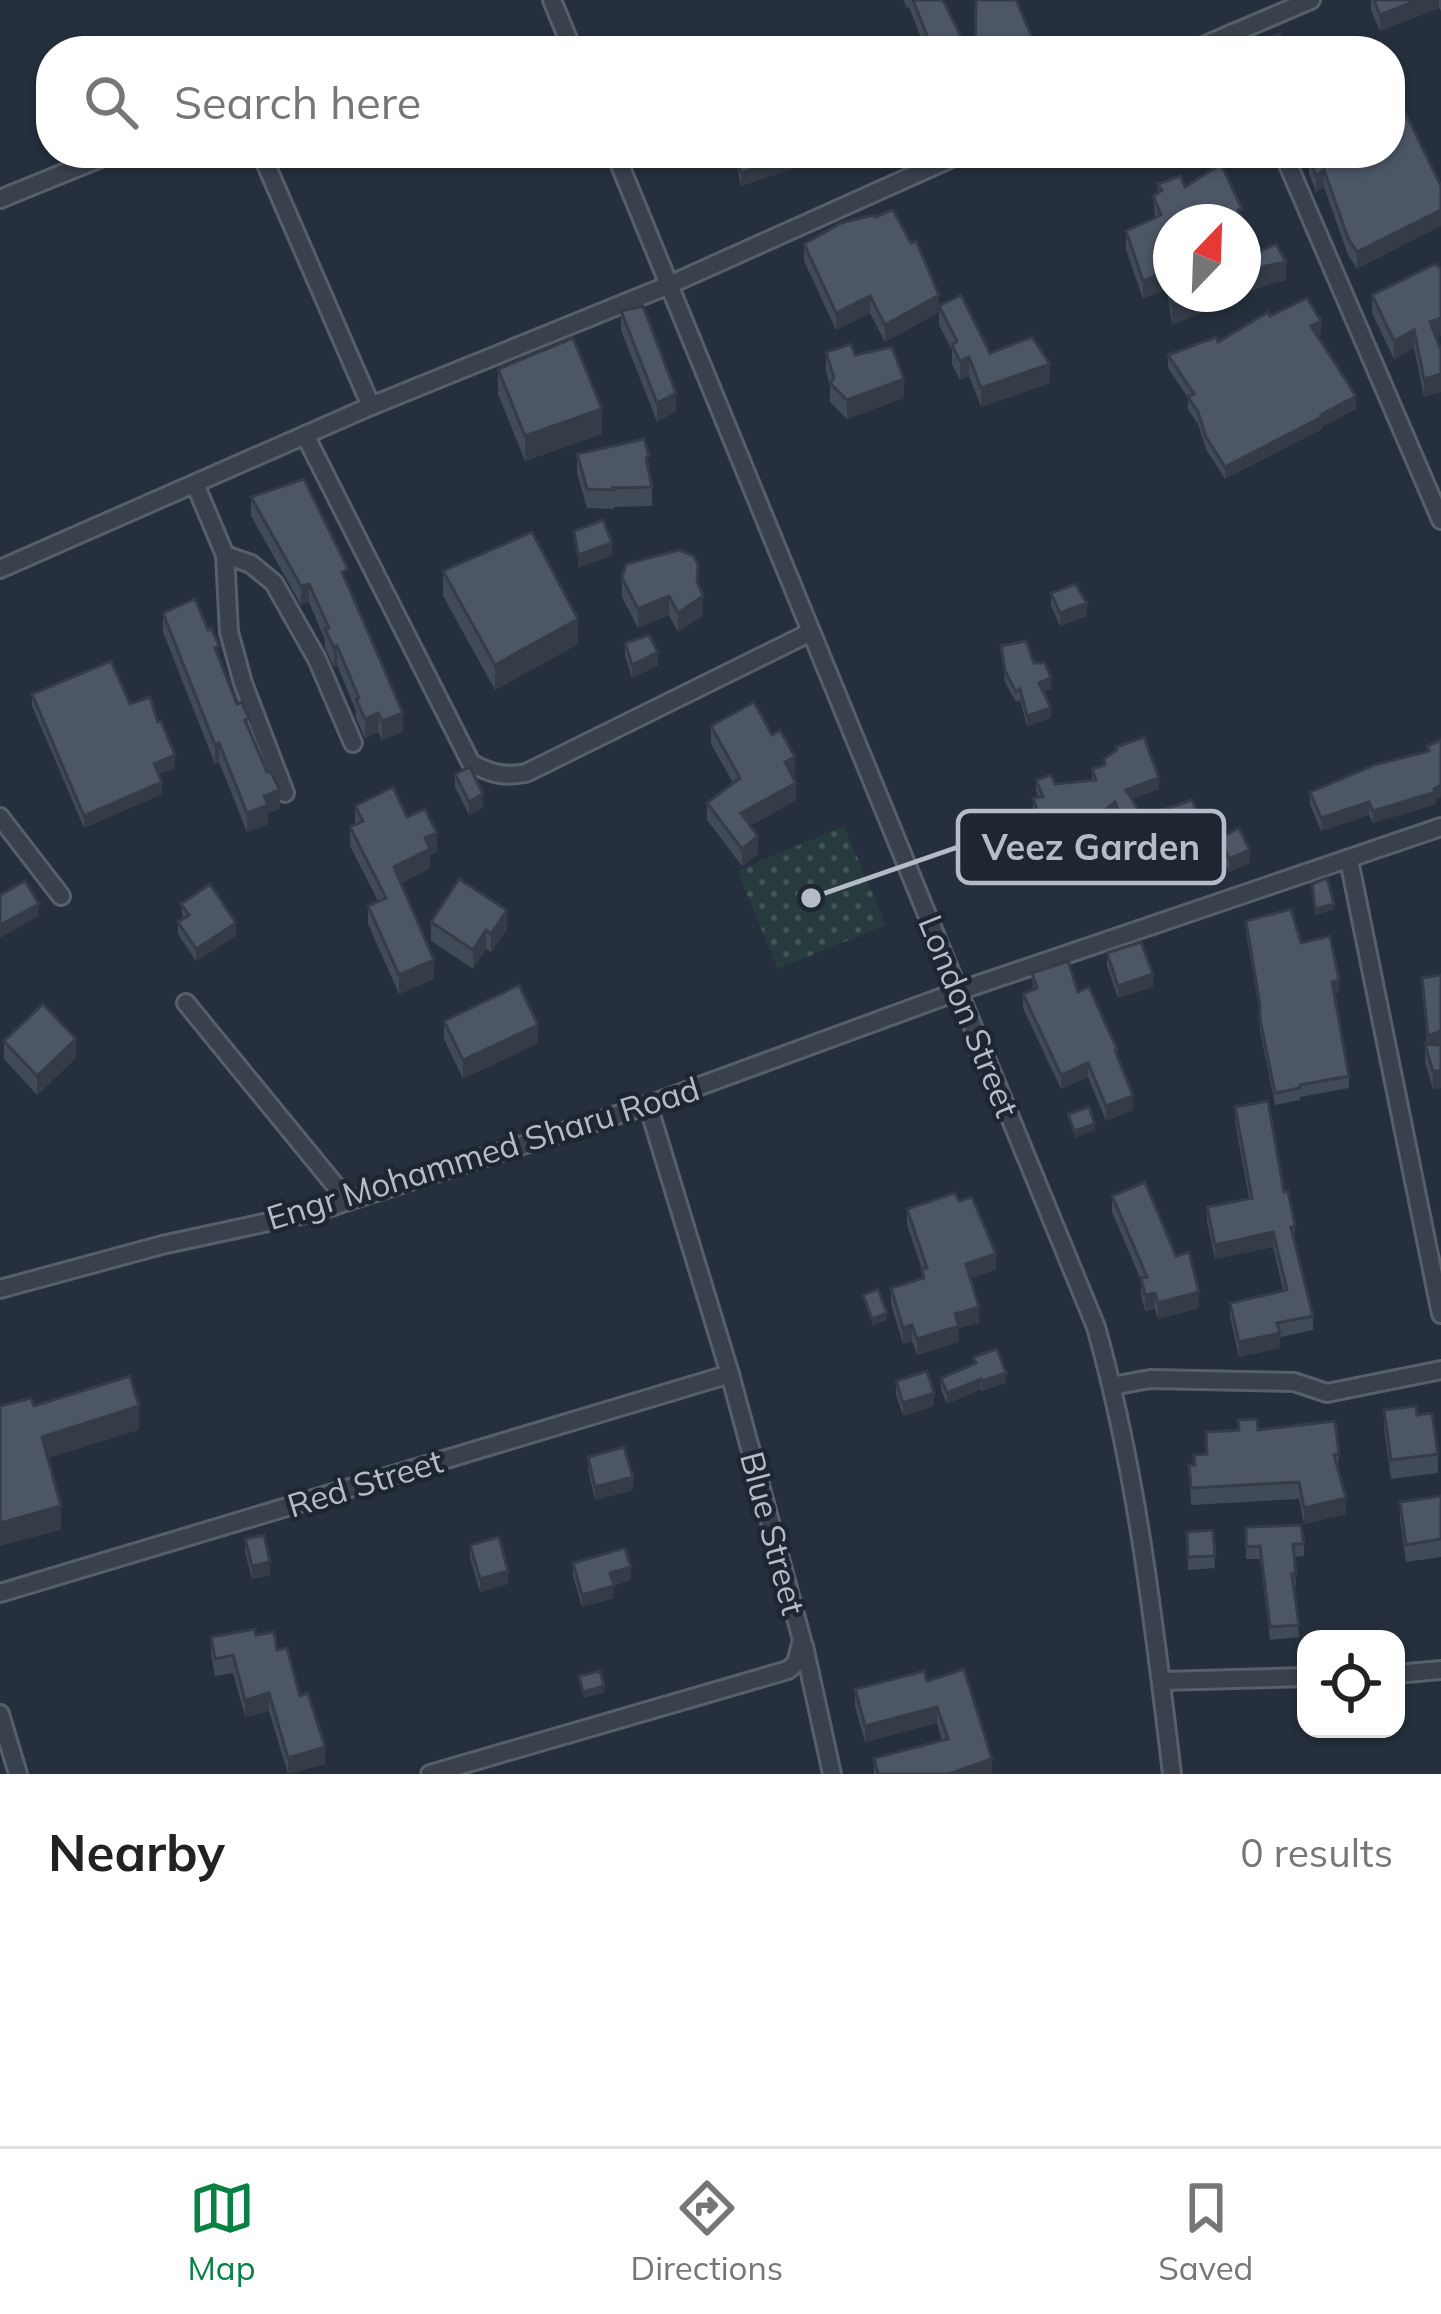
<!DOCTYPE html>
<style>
:root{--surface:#fff;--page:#f6f6f6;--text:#222;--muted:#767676;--line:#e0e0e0;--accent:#0b8043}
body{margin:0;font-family:Mulish,sans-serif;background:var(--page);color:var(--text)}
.controls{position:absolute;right:36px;bottom:36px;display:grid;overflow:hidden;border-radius:24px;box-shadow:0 3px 9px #0004}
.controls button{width:108px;height:108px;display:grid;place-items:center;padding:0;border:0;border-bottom:3px solid var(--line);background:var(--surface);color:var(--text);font:60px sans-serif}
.compass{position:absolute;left:1153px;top:204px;width:108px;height:108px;border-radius:50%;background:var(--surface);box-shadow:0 3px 9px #0004;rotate:23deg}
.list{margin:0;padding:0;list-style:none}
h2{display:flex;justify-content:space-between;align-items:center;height:156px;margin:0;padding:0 48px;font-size:51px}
h2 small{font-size:39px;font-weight:400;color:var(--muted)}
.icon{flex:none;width:66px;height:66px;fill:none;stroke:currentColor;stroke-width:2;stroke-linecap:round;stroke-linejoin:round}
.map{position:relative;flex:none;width:1441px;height:1774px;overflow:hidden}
.search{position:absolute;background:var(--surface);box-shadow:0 3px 9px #0004;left:36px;right:36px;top:36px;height:132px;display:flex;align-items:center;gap:30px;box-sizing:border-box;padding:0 42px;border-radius:48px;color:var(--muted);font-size:45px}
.sheet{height:372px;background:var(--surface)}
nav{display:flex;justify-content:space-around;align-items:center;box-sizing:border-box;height:168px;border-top:3px solid var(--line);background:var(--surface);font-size:33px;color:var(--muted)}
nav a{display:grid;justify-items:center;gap:6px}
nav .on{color:var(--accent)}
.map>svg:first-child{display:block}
</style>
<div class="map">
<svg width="1441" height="1774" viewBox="0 0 1441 1774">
<defs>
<pattern id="park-dots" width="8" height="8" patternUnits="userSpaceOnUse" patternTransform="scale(3)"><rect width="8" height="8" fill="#273b3e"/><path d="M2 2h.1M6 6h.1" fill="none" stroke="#445558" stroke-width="1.8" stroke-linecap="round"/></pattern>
</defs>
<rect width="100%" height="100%" fill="#252f3d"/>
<path fill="url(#park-dots)" d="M844,826L886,925L778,969L737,871Z"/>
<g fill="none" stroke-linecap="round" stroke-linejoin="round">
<g stroke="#575f6b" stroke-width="22">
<g id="minor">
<path d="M552,0L573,51"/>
<path d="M1232,33L1239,51"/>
<path d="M1191,51L1311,0"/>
<path d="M261,153L371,406"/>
<path d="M615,153L1096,1327C1137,1473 1154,1624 1172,1774"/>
<path d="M1283,153L1441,520"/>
<path d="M0,199L113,153"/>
<path d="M305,435L471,763C491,774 504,777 526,773L809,633"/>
<path d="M195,484L225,555L229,632L243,683L285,793"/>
<path d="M225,555L251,564L274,583L317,659L353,743"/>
<path d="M0,569L371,406L669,285L963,153"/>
<path d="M0,817L61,896"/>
<path d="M1349,860L1441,1314"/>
<path d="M186,1003L348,1201"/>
<path d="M0,1289L162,1245L319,1211L348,1201L648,1105L959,991L1441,827"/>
<path d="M1112,1386L1150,1379L1294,1382L1327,1393L1441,1370"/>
<path d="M0,1593L730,1374"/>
<path d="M804,1646L832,1774"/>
<path d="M1396,1674L1441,1670"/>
<path d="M1161,1681L1306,1677"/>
<path d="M0,1714L18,1774"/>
<path d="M430,1774L788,1670L796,1663L802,1640L730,1374L648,1105"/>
</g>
</g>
<use href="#minor" stroke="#39414d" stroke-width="16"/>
</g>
<g fill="#414a57">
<path d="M903,0H943L968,51H926L909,7L907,8Z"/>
<path d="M1371,0H1441V11L1439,8L1380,31L1371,10Z"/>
<path d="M734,153H828L807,164L741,186Z"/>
<path d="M1311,153H1390L1357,269L1348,255L1324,187L1316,192L1309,173V157L1313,156Z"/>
<path d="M1158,184L1185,187L1242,218L1259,252L1286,280L1266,285L1172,325L1167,289L1143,299L1126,250V231L1155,218L1153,196L1158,192Z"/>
<path d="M804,244L939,306L990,353L1050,383L981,407L969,376L960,380L952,364V350L939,325V312L885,342L870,313L836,330L804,261Z"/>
<path d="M1372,295L1436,338L1424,397L1414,348L1394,359L1372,313Z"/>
<path d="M621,311L676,411L657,422L621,330Z"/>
<path d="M1270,316L1321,334L1317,336L1356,409L1322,427V429L1225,479L1206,449L1198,424L1188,410V398L1168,368V355L1218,342Z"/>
<path d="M826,352L855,355L904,398L847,419L830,402V386L826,371Z"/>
<path d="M498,369L602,434L525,461L498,394Z"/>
<path d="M577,454L649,474L652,487V506L614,507V509L587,508L577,473Z"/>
<path d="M251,497L348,587L403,732L382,740L378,732L365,738L356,718V711L337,665L334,667L325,648V640L309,602L301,605L251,516Z"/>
<path d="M443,571L578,644L495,690L443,596Z"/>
<path d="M622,578L698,585L703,615L678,632L669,615L638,628L622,597Z"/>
<path d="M1051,593L1087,616L1060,626L1051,606Z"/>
<path d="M163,613L219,658L249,728L280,809L268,813V824L247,832L219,762L215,764L163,632Z"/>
<path d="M625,643L658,665L632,678L625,656Z"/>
<path d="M1001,646L1034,663L1051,689L1043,692L1051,718L1027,726L1020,700L1016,702L1005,682Z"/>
<path d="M32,694L130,704L175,768L159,774L162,794L84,828L32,706Z"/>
<path d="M711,726L795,774L793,776L796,800L750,826L758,854L742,866L707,820V803L733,783L711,744Z"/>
<path d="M1441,740L1436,804L1373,823L1369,815L1321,831L1310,804V792L1427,751V746Z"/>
<path d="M1116,747L1159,789L1132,799L1149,838L1130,844L1125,838L1115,813L1083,840L1089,864L1074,872L1055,826L1041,833L1033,809V798H1039L1036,791V780L1055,784L1092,780V769L1104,765L1116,751Z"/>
<path d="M455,774L483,807L469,815L455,787Z"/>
<path d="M355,806L407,817L437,852L430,855V868L401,883L434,979L399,994L368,924V906L378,901L350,846V827L355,825Z"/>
<path d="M1159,811L1204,843L1173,854L1159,824Z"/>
<path d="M1220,838L1250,863L1229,872L1220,851Z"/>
<path d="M181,904L236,936L196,961L178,934V922L183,919Z"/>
<path d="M1246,921L1301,943L1339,992L1334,994L1349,1076V1088L1300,1097V1100L1275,1105L1260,1031V1014L1246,933Z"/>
<path d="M431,922L507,929L491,952L486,949L473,969L431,941Z"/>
<path d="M1107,953L1153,987L1118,998L1107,966Z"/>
<path d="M1032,973L1078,992L1117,1055L1133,1110L1106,1121L1088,1077L1061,1089L1023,1008V994L1033,990Z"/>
<path d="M1441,975V1088L1433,1089L1425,1062V1044H1427L1422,978Z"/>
<path d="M444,1021L538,1043L463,1079L444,1039Z"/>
<path d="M4,1041L76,1058L37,1095L4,1059Z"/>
<path d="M1235,1107L1284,1192L1295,1226L1294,1241L1313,1316V1330L1280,1337V1348L1239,1357L1230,1317V1303L1283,1290L1273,1247L1215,1259L1207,1221V1207L1249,1198L1235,1122Z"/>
<path d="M1112,1196L1176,1256L1199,1308L1158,1319L1155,1309L1145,1311L1141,1294V1280L1112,1212Z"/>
<path d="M907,1209L996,1270L970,1278L979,1323L959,1328V1342L917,1355L912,1341L903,1344L891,1304V1288L922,1278V1269L907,1225Z"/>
<path d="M973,1357L1006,1383L982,1391L981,1389L947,1404L941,1389V1378L973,1364Z"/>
<path d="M896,1381L934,1406L903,1416L896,1394Z"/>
<path d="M1384,1410L1417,1415L1438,1454V1473L1391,1479L1384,1429Z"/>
<path d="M1258,1430L1339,1454L1338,1471L1346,1514L1304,1524L1299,1499L1191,1505L1189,1465H1194L1206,1454V1432Z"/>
<path d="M588,1457L633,1490L595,1500L588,1469Z"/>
<path d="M1441,1496V1557L1406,1562L1400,1520V1502Z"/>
<path d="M1246,1527L1304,1544V1556L1294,1557L1296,1586L1294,1587L1299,1637L1270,1640L1260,1559H1246Z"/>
<path d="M1213,1530L1215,1568L1188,1570L1187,1532Z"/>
<path d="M245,1539L270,1575L252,1579L245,1552Z"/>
<path d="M470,1545L508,1584L480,1592L470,1558Z"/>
<path d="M573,1563L631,1580L614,1585V1598L582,1607L573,1576Z"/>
<path d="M256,1635L277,1650L300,1696L325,1764L288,1774L269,1711L245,1717L233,1673L215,1676L211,1654V1637Z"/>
<path d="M927,1681L992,1774H874V1758L942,1741L937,1723L865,1742L855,1706V1689Z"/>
</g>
<g fill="#353c47">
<path d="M1418,0H1439V8L1380,31V15Z"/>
<path d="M803,153H828L807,164L741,186V173Z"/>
<path d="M1324,170V187L1316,192V176Z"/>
<path d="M1441,210V226L1357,269V252Z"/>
<path d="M1286,262V280L1266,285L1172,325V306L1201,294H1243V276L1266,266Z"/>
<path d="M1167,270V289L1143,299V281Z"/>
<path d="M939,295V312L885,342V325Z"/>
<path d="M870,296V313L836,330V313Z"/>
<path d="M1441,318V336L1430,340V322Z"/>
<path d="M1321,321V334L1311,339V326Z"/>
<path d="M1414,330V348L1394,359V341Z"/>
<path d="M969,357V376L960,380V361Z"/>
<path d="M1050,364V383L981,407V388Z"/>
<path d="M1441,374V392L1424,397V379Z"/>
<path d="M904,379V398L847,419V400Z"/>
<path d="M676,393V411L657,422V403Z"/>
<path d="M1356,396V409L1322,427V429L1225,479V467Z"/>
<path d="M602,409V434L525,461V436Z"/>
<path d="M612,543V556L578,568V555Z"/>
<path d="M309,584V602L301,605V586Z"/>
<path d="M669,596V615L638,628V609Z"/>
<path d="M703,596V615L678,632V613Z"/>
<path d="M1087,603V616L1060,626V613Z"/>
<path d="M578,619V644L495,690V665Z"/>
<path d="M337,646V665L334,667V648Z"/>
<path d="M658,652V665L632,678V665Z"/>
<path d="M1051,678V689L1039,694V683Z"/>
<path d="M1051,708V718L1027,726V716Z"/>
<path d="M378,713V732L365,738V719Z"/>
<path d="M403,713V732L382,740V721Z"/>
<path d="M219,743V762L215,764V745Z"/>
<path d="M175,755V768L154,776V764Z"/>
<path d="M795,757V774L785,779V762Z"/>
<path d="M1159,778V789L1126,801V790Z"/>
<path d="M162,782V794L84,828V816Z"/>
<path d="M796,783V800L741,831V813Z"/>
<path d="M1441,785V797L1436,800V804L1373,823V811Z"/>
<path d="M280,790V809L268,813V824L247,832V813L264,796Z"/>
<path d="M483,794V807L469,815V802Z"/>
<path d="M1115,802V813L1079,843V832Z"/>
<path d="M1369,802V815L1321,831V818Z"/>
<path d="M1055,815V826L1041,833V822Z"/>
<path d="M1149,827V838L1130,844V833Z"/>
<path d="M1204,831V843L1173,854V841Z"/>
<path d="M437,833V852L430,855V868L394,886V867L425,838Z"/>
<path d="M758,836V854L742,866V849Z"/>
<path d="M1250,850V863L1229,872V859Z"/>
<path d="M1089,853V864L1074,872V861Z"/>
<path d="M39,904V916L0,938V925Z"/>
<path d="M1334,904V910L1315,915V909Z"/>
<path d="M507,910V929L491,952V934Z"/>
<path d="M236,923V936L196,961V949Z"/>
<path d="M486,930V949L473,969V950Z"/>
<path d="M434,960V979L399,994V975Z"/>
<path d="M1153,974V987L1118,998V986Z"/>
<path d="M1339,980V992L1332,994V982Z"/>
<path d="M538,1025V1043L463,1079V1060Z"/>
<path d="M1441,1031V1048L1428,1052V1036Z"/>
<path d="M76,1039V1058L37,1095V1076Z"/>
<path d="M1088,1063V1077L1061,1089V1075Z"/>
<path d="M1441,1070V1088L1433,1089V1072Z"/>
<path d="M1133,1096V1110L1106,1121V1106Z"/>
<path d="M1095,1124V1130L1074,1138V1131Z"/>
<path d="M1273,1232V1247L1215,1259V1245Z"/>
<path d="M996,1254V1270L966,1280V1264Z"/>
<path d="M1199,1292V1308L1158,1319V1303Z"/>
<path d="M1155,1293V1309L1145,1311V1295Z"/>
<path d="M979,1307V1323L959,1328V1342L917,1355V1339L955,1314Z"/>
<path d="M887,1313V1320L872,1326V1319Z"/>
<path d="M912,1325V1341L903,1344V1328Z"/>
<path d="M1280,1333V1348L1239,1357V1342Z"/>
<path d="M1006,1373V1383L982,1391V1381Z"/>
<path d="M981,1379V1389L947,1404V1393Z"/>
<path d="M934,1393V1406L903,1416V1403Z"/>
<path d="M139,1406V1430L42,1460V1437Z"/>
<path d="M633,1477V1490L595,1500V1487Z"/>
<path d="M1346,1498V1514L1304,1524V1508Z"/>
<path d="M61,1506V1530L0,1546V1523Z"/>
<path d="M270,1562V1575L252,1579V1566Z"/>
<path d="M631,1567V1580L610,1586V1573Z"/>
<path d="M508,1571V1584L480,1592V1579Z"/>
<path d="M614,1586V1598L582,1607V1595Z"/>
<path d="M604,1686V1693L583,1698V1692Z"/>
<path d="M269,1693V1711L245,1717V1700Z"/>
<path d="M937,1707V1723L865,1742V1726Z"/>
<path d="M325,1747V1764L288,1774V1758Z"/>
<path d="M992,1759V1774H949Z"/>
</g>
<g fill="#4c5665" stroke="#353c47" stroke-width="3">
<path d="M913,0H943L968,51H933Z"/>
<path d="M976,0H1016L1038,51H975Z"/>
<path d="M1374,0H1418L1380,15Z"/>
<path d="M1280,34L1289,51H1266L1263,40Z"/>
<path d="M1390,81L1441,186V210L1357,252L1348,238L1324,170L1316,176L1309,157L1320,153H1390Z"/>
<path d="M736,153H803L741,173Z"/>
<path d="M1221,164L1242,209L1238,210L1259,252L1276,244L1286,262L1266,266L1243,276V222H1171V294H1201L1172,306L1167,270L1143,281L1126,231L1161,215L1153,196L1162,190L1158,184L1180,176L1185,187Z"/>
<path d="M893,210L911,243L916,241L939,295L885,325L870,296L836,313L804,244L841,223L874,215L875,217Z"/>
<path d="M1435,264L1441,269V318L1430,322L1441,350V374L1424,379L1414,330L1394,341L1372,295Z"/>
<path d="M961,295L990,353L1032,337L1050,364L981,388L969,357L960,361L952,345L957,341L939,306Z"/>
<path d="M1307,298L1321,321L1311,326L1356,396L1321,415L1322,417L1225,467L1206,437L1198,412L1188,397L1194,394L1168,355L1216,337L1218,342L1268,312L1270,316Z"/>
<path d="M643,306L676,393L657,403L621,311Z"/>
<path d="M573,338L602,409L525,436L498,369Z"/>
<path d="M851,344L855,355L892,347L904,379L847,400L830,383L834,378L826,352Z"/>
<path d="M644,439L649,455L646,458L652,487L613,488L614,490L587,489L577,454Z"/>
<path d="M304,479L348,569L342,572L403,713L382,721L378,713L365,719L356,699L359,698L337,646L334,648L325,629L329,628L309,584L301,586L251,497Z"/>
<path d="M603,520L612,543L578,555L574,531Z"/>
<path d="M532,532L578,619L495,665L443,571Z"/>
<path d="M679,550L694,556L698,565L697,581L703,596L678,613L669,596L638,609L622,578L626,564Z"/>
<path d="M1075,584L1087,603L1060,613L1051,593Z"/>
<path d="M195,599L208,630L211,628L219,646L215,648L237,704L242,702L249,719L245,720L267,772H271L280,790L264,796L268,805L247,813L219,743L215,745L163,613Z"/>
<path d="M649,635L658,652L632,665L625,643Z"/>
<path d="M1026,641L1034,663H1045L1051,678L1039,683L1051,708L1027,716L1020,689L1016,692L1005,671L1001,646Z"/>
<path d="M111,661L130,704L150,697L158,722L161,721L175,755L154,764L162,782L84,816L32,694Z"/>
<path d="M754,702L772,735L780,730L795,757L785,762L796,783L741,813L758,836L742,849L707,803L740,778L711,726Z"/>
<path d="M1144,737L1159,778L1126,790L1149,827L1130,833L1125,827L1115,802L1079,832L1089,853L1074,861L1055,815L1041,822L1033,798L1043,797L1036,780L1051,775L1055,784L1096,780L1092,769L1105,765L1104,759L1117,750L1116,747Z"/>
<path d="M1441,740V785L1434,789L1436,792L1373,811L1369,802L1321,818L1310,792L1374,765L1429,751L1427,746Z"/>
<path d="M470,767L483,794L469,802L455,774Z"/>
<path d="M393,787L407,817L425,809L437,833L425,838L430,849L394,867L434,960L399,975L368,906L386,898L350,827L363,821L355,806Z"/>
<path d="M1192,800L1204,831L1173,841L1159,811Z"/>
<path d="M1239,828L1250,850L1229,859L1220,838Z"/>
<path d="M1327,878L1334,904L1315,909L1312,884Z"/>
<path d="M459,879L507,910L491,934L486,930L473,950L431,922Z"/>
<path d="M25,881L39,904L0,925V895Z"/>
<path d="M210,884L236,923L196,949L178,922L189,915L181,904Z"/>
<path d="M1291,909L1301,943L1330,936L1339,980L1332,982L1349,1076L1300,1085V1088L1275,1093L1260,1019V1005L1246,921Z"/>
<path d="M1141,942L1153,974L1118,986L1107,953Z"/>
<path d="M1068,961L1078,992L1089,987L1117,1049L1115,1050L1133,1096L1106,1106L1088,1063L1061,1075L1023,994L1037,988L1032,973Z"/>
<path d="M1441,975V1031L1428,1036L1422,978Z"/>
<path d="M519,985L538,1025L463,1060L444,1021Z"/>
<path d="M43,1004L76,1039L37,1076L4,1041Z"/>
<path d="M1425,1044L1441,1045V1070L1433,1072Z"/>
<path d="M1268,1101L1284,1192L1288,1191L1295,1226L1291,1227L1313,1316L1277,1323L1280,1333L1239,1342L1230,1303L1287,1290L1273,1232L1215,1245L1207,1207L1252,1198L1235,1107Z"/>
<path d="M1089,1107L1095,1124L1074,1131L1068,1114Z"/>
<path d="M1145,1182L1176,1256L1189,1252L1199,1292L1158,1303L1155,1293L1145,1295L1141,1278L1147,1277L1112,1196Z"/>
<path d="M955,1193L959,1201L972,1197L996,1254L966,1264L979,1307L955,1314L959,1326L917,1339L912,1325L903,1328L891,1288L924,1278L922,1269L927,1268L907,1209Z"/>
<path d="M878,1289L887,1313L872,1319L863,1295Z"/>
<path d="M997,1349L1006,1373L982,1381L981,1379L947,1393L941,1378L976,1363L973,1357Z"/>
<path d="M927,1371L934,1393L903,1403L896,1381Z"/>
<path d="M130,1376L139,1406L42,1437L61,1506L0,1523V1406L31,1398L34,1406Z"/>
<path d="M1416,1406L1417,1415L1432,1413L1438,1454L1391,1460L1384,1410Z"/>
<path d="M1257,1419L1258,1430L1335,1421L1339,1454L1334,1455L1346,1498L1304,1508L1299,1482L1191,1488L1189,1465H1195L1194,1455L1207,1454L1206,1432L1239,1430L1238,1420Z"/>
<path d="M624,1447L633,1477L595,1487L588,1457Z"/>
<path d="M1441,1496V1539L1406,1545L1400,1502Z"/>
<path d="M1301,1525L1304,1544H1293L1296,1574H1292L1299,1625L1270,1627L1260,1546L1246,1547V1527Z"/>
<path d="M1213,1530L1215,1556L1188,1557L1187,1532Z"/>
<path d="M264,1535L270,1562L252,1566L245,1539Z"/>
<path d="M499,1537L508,1571L480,1579L470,1545Z"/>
<path d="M625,1548L631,1567L610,1573L614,1586L582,1595L573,1563Z"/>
<path d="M255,1629L256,1635L274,1632L277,1650L287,1648L300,1696L308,1693L325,1747L288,1758L269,1693L245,1700L233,1655L215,1659L211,1637Z"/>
<path d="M964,1669L992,1759L949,1774H878L874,1758L948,1739L937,1707L865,1726L855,1689L924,1671L927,1681Z"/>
<path d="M600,1671L604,1686L583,1692L579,1676Z"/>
</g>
<g text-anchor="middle" stroke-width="9" stroke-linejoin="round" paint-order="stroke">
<g font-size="33" fill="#b5bcc8" stroke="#1e2632">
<text transform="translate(969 1016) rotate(68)" y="12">London Street</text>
<text transform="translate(483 1153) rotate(-17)" y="12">Engr Mohammed Sharu Road</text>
<text transform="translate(365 1483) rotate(-17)" y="12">Red Street</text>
<text transform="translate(773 1533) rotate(75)" y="12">Blue Street</text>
</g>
</g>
<path fill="none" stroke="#b5bcc8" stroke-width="4.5" d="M811 898L958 847"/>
<circle fill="#b5bcc8" stroke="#1e2632" stroke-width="4.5" cx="811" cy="898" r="12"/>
<rect fill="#1e2632" stroke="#b5bcc8" stroke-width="4.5" x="958" y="811" width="266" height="72" rx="12"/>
<g font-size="36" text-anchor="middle" font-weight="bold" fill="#b5bcc8">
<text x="1091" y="860">Veez Garden</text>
</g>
</svg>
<div class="controls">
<button><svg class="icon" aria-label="locate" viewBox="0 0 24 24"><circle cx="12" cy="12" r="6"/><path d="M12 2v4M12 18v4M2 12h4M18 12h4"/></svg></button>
</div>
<svg class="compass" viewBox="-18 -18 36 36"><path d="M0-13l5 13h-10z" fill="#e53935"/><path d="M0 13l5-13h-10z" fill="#767676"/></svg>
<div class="search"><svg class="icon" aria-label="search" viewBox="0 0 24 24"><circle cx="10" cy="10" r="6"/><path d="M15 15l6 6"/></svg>Search here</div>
</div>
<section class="sheet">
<h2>Nearby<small>0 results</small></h2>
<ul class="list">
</ul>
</section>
<nav>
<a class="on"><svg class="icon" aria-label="map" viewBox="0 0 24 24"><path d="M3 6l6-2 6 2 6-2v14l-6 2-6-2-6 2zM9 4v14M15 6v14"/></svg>Map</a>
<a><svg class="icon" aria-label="directions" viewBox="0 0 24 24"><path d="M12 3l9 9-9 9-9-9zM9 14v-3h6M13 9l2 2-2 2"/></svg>Directions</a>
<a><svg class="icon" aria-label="saved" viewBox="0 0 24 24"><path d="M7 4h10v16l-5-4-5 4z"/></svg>Saved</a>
</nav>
